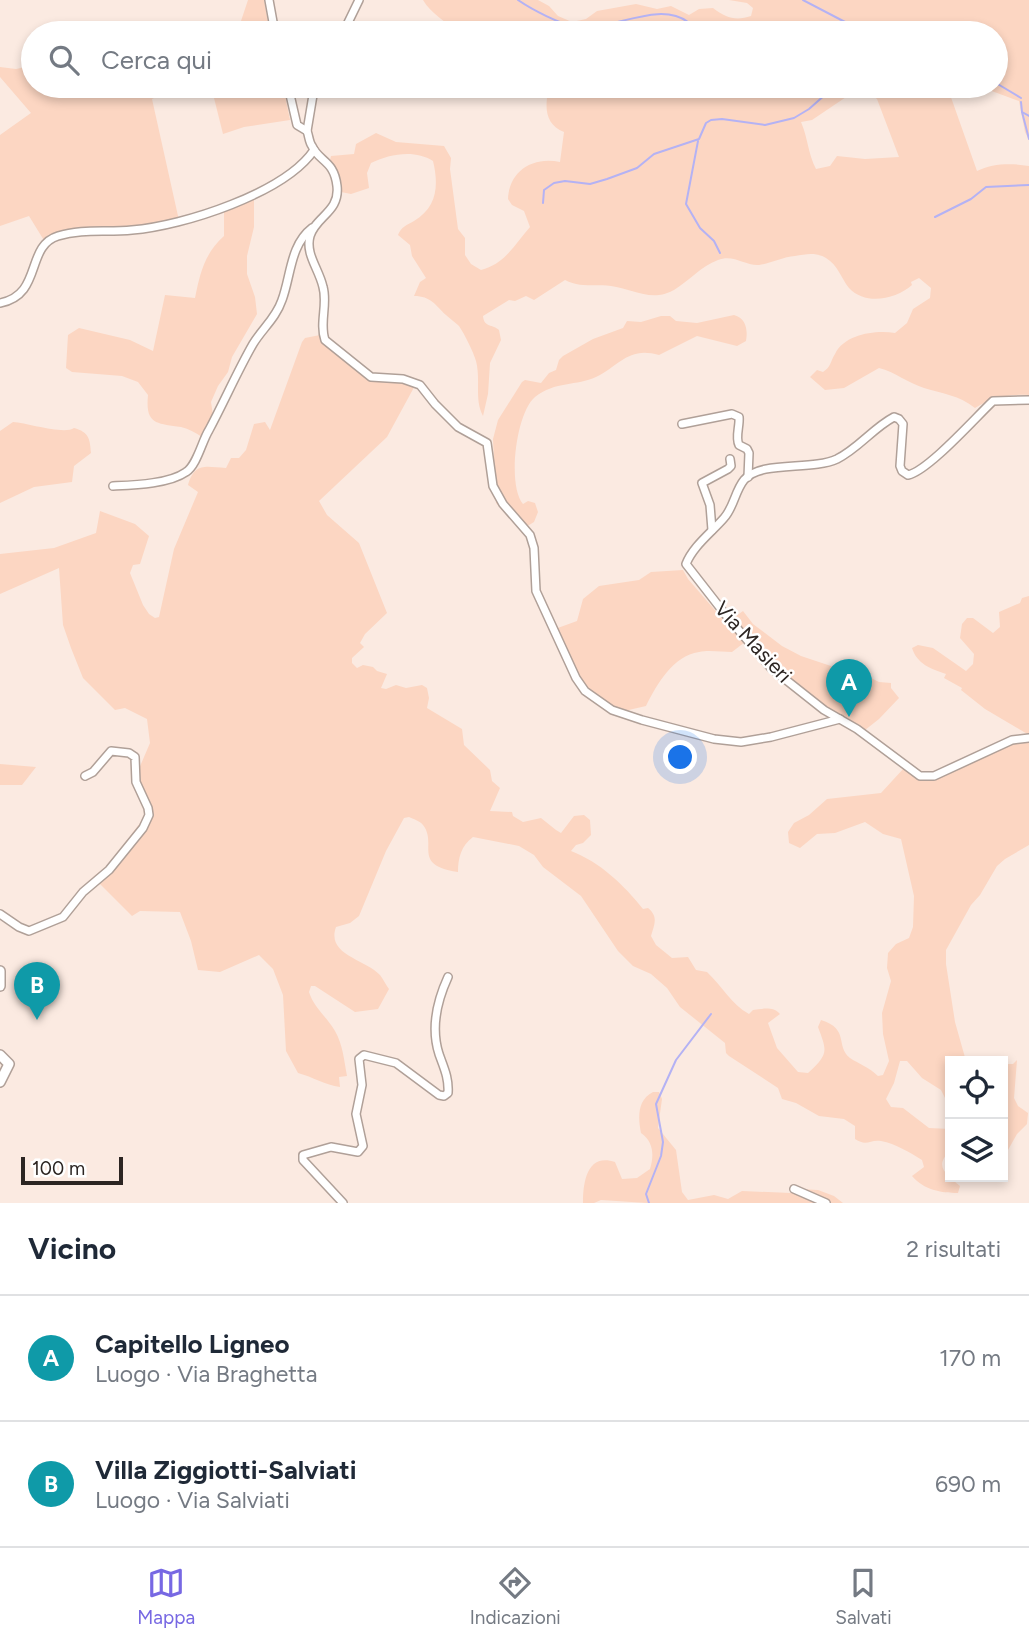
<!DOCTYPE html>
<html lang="it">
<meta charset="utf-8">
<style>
:root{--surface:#fff;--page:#f6f6f7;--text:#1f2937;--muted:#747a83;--line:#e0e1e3;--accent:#7768e3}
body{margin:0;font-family:Figtree,sans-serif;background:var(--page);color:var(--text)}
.controls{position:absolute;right:21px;bottom:21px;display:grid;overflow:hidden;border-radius:0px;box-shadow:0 4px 10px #0003}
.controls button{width:63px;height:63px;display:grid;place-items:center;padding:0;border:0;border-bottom:2px solid var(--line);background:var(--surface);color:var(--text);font:35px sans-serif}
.scale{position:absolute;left:21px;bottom:18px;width:102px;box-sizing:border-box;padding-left:7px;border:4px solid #2c2522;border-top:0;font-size:19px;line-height:24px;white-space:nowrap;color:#2c2522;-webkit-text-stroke:5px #fff;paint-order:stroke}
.you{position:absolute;left:681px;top:758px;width:24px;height:24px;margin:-18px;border:5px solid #fff;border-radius:50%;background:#1a73e8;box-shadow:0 0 0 10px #1a73e833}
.badge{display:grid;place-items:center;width:46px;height:46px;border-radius:50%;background:var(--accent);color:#fff;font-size:23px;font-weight:700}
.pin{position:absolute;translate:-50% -58px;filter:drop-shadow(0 2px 4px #0008)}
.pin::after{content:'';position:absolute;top:37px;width:24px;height:21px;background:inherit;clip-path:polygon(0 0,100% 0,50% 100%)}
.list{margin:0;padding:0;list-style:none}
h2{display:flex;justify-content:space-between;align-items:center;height:91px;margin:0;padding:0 28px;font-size:30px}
h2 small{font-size:23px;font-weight:400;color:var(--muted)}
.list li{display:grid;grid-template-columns:46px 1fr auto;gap:21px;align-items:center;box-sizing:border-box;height:126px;padding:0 28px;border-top:2px solid var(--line)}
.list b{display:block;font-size:26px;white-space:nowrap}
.list p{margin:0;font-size:23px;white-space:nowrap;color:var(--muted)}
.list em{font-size:23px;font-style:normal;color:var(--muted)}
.icon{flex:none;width:38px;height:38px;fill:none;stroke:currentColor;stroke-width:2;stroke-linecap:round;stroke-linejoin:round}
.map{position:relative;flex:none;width:1029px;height:1203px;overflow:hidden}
.search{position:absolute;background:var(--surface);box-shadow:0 4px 10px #0003;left:21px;right:21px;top:21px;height:77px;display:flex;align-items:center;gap:18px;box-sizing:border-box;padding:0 24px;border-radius:38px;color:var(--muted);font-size:26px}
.sheet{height:343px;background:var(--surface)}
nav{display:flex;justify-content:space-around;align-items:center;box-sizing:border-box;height:98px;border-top:2px solid var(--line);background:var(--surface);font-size:19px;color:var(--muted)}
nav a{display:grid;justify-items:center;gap:4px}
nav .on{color:var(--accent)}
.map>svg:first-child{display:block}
</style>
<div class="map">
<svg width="1029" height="1203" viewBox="0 0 1029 1203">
<rect width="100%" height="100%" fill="#fbeae1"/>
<g fill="#fcd6c2" fill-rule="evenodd">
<path d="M248,0H264L270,33H237Z"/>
<path d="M423,0H538L549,6L558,16L572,22L586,19L597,11L636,4L657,9L671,6L689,15L699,9L713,8C726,18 736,21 751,16L753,8L747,3L729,0H1029V140L1025,132L1019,101L989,90L968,89L966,86H996V33H455C446,20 431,14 423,0Z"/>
<path d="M33,50V86H178L152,99L180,225L158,231H89L45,242L29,216L0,226V135L31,113L0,77V67L16,69L25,67L24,52Z"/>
<path d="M211,86H283L290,120L244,127L223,134Z"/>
<path d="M527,86H947L977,171C992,163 1013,163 1029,166V395C1009,394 992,397 975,408C959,395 943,394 924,388C908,383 895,372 879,368L844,388L825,390L810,377L817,370L823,372C831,367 830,362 835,354C845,334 875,330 895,333L907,323L913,309L930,298L931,288L919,278L911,282L912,285C896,299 866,306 849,288C841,278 838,265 826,258C816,252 806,254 795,256C783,257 771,263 759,265C745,266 734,254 718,260C701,266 689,281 674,290C670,292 663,295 659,295C643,297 627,288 611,286C594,284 580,288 565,280L534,300L526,296L515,301L509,300L483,316C484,328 493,324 499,330L501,340L490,363L488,394L483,416C474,399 481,380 476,361C473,351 465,335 459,326C455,322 450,319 446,315C435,305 431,296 414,296L420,282L426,278L412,256L410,245L398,235C401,227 407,225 414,221C437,207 439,186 433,161C415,149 389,154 371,163L367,173L369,188L351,194L341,192L330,160L331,156L354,154L356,144L376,133L396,142L444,146L451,158L450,169L458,229L465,238V255L471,264L481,270C505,264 515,244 530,227L524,211L512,205L508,199C509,171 533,156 560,162L564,132C549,126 545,114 547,98L538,89ZM861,87L877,99L899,157L865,159L837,156L830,166L816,169C808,154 808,138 801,122L812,120Z"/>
<path d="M254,197V227L247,256V274L255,297L257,314L232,357L228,372L218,386L211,402L213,415L202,437C196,433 189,429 181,427C157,423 145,425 148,395L138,382L122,376L72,372L66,368L68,335L79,328L130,340L153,351L165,295L195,298C200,274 204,254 224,236V210Z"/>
<path d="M734,315C746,318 748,330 746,341L737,346L697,336L659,355C629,346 620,365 596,377C577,386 555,381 535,397C516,413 507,485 523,504L528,501L535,503L538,512L534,522L521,530L496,503L493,439L498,420L522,382L525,380L541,383L549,373L556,370L559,360L563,356L593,339L623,328L627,321L641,322L661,316H670L676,321L697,323Z"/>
<path d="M325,334L329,340L368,373L418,380L387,437L319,501L327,515L359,543L387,613L365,634L360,643L364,647L352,658V663L357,668L363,665L373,667L377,671L387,674L381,688L386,689L396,685L406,688L422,685L427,688L429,698L427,708L462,729L464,745L490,770L492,781L500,788L490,811L512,812L513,816L523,822L541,818L556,830L561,833L574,816L584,815L590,820L591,835L583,843L576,845L571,851C600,862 624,885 643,909L648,908C659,917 654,925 651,936L656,945L672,958L688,957L696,970L707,972C722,986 731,1004 749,1014L753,1010C762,1009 773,1006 780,1014L768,1023L777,1048L798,1072L808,1073C829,1054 827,1051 818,1027L821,1020C850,1029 835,1046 850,1058C859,1064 869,1067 878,1076L883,1075L889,1061L883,1034L882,1013L891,981L887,968L888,953L896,944L909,938L913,927L914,896L901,839L883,834L865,822L835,833L817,834L800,848L789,843L788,832L794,823L809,815L827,799L881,793L904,768L920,778L929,780L995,751L1022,735L1029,740V845L1005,859L997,866L980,895L971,905L946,950V964L955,1022L966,1061H950V1108L941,1090L922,1078L907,1061H900L894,1083L886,1099L891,1107L903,1108L929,1128L950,1129V1151C933,1167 947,1174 960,1186L958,1193C941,1193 924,1190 912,1176L924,1167L922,1160C909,1152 896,1144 881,1141C870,1139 867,1147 855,1139V1126L844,1119L819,1116L796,1103L782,1099L778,1088L729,1056L726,1053L725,1043L680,1007L667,988L651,974L633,966L618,951L581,896L543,867L534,855L519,846L473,837C461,846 458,858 458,872C411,865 438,844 423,825C420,821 413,819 409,817L404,818L386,851L359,916L350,923L336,927C326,955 365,959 380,975C383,979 386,985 389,989L378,1009L355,1012L315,986H311L309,992C314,1008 327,1017 335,1031C343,1045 344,1060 347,1076L339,1077L340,1087C325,1085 313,1077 298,1073L286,1051L283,995L273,969L259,955L220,972L198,970L191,941L180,912L140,911L132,916L93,877L107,866L147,814L138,771L150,743L147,719L125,708L115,710L83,678L71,648L63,625L59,568L0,594V554L54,548L96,533L100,511L135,524L149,536L140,564L133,565L130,573L143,605L149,614L155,618L159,617L174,549L198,492L188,485C195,462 205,467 226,468L231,458H239L246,450L254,424L265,422L270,430L302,342L305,338Z"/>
<path d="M13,422C28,423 64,435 74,428C89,432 90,439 91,453L74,466L72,482L34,487L0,503V431Z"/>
<path d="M683,570L688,579L726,623L743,611L753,624L782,646L801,656L837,668L859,672L879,682L891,683V688L899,698L879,719L860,734L831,717L745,642L732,652C722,652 709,650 699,652C673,656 657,684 646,706L620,712L587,696L555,629L577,621L583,599L599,586L639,580L651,572Z"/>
<path d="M1029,596V735L985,709L961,690L962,688L944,678L946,674C931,669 917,664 912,648L918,645L933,648L966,671L973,664L974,654L960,638L962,624L967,618H973L993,633L1000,627L999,612L1020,603L1022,598Z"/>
<path d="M0,764L36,767L22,785H0Z"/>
<path d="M1017,1060L1014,1098L1018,1106L1028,1113L1027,1124L1017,1134L1008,1150L1003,1152V1064H1013Z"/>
<path d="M653,1092H659L662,1099L658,1128L676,1150L682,1192L688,1200L714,1195L728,1199L742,1191L791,1193L800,1189L818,1190L834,1196L843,1203H647L601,1200L594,1203H583C583,1182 587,1153 615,1162L622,1179L637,1178L650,1169C654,1156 654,1142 641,1133C638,1118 637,1100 653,1092Z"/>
</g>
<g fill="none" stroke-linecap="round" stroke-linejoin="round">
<g stroke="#b4b2f4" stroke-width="2">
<path d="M518,0C531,9 561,25 577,27C613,31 658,0 688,22L699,24L710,33"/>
<path d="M803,0L847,23L879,33"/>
<path d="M837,33L846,24"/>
<path d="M996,83L1021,98"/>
<path d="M1021,102L1022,112L1029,116"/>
<path d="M1022,112L1029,139"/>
<path d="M698,141L686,204L700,228L714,241L720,253"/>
<path d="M543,203L544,190L554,183L565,181L590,184L607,179L637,168L654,154L699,139L706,123L711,120L722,119L765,125L794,118L809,109L835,86"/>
<path d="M935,217L971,199L986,187L1029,185"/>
<path d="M649,1203L646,1194L661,1156L663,1142L656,1104L676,1060L711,1014"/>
</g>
<g stroke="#b0a098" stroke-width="10">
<g id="minor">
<path d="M269,0L275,33"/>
<path d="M343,33L359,0"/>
<path d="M288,86L297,125L307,131C309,136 309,142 312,146C319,162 334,160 337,186C340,212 316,216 310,236C305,254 319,269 323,287C328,304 319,323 325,340L371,377L403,379L420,385L435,404L458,427L487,443L493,486L503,504L530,535L534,548L536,591L576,678L585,691L612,710L642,720L714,739L741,742L771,737L840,719"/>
<path d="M307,131L313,95L318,86"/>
<path d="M0,303C43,295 25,246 58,236C83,228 108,233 132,230C183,226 285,193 314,150"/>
<path d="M1029,400L993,401C975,418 928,471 908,475L902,471L900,466L903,424L899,419L894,417C873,428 859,448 837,459C811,471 761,460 744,480C735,491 734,507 724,518C712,532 693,546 686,564L725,614L771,668L824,710L857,729L920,776H934L1012,740L1029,738"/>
<path d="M682,424L732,414L739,417C740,426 735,437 739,445L747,449L749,453L748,477"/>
<path d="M113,486C134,485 169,484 186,472C197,465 202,441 209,430C224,402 237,372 253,344C262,329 276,318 282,300C291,276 290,245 312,228"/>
<path d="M712,530L710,505L702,483L728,469L731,466L730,459"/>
<path d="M0,914L19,927L29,931L63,917L83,892L109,870L143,828L149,815L148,808L136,782L135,757L129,753L111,751L93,772L85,776"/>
<path d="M794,1189L826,1203"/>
<path d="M343,1203L303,1160V1155L331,1147L358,1152L363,1146L356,1114L362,1085L359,1059L364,1055L396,1063L439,1095L444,1096L448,1093C449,1078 444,1068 439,1054C431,1029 437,1001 448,977"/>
</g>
</g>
<g stroke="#b0a098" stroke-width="12">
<g id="tertiary">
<path d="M0,971V986"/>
<path d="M0,1055L9,1064L0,1082"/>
</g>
</g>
<use href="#minor" stroke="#fff" stroke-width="7"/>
<use href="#tertiary" stroke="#fff" stroke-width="9"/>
</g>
<g text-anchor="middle" stroke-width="5" stroke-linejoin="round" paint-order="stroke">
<g font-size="21" fill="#2c2522" stroke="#fff">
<text transform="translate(753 642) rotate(47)" y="7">Via Masieri</text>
</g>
</g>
</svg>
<div class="controls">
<button><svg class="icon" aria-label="locate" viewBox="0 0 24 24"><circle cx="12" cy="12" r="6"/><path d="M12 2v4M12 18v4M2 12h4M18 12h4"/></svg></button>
<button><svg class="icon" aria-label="layers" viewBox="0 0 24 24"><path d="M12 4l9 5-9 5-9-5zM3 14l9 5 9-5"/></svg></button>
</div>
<div class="scale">100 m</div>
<div class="you"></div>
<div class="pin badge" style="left:849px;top:717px;background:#0f9aa8">A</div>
<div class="pin badge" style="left:37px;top:1020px;background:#0f9aa8">B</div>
<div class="search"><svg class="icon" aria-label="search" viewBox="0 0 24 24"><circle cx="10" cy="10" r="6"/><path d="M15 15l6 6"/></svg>Cerca qui</div>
</div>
<section class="sheet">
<h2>Vicino<small>2 risultati</small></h2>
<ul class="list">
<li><span class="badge" style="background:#0f9aa8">A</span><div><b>Capitello Ligneo</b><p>Luogo · Via Braghetta</p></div><em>170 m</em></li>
<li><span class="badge" style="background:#0f9aa8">B</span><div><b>Villa Ziggiotti-Salviati</b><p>Luogo · Via Salviati</p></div><em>690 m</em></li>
</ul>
</section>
<nav>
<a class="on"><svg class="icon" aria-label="map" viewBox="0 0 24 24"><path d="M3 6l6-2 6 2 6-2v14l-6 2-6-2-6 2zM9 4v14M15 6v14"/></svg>Mappa</a>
<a><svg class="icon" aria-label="directions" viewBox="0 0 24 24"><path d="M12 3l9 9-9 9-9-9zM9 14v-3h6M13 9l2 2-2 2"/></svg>Indicazioni</a>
<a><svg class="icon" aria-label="saved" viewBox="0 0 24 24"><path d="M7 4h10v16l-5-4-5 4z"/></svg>Salvati</a>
</nav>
